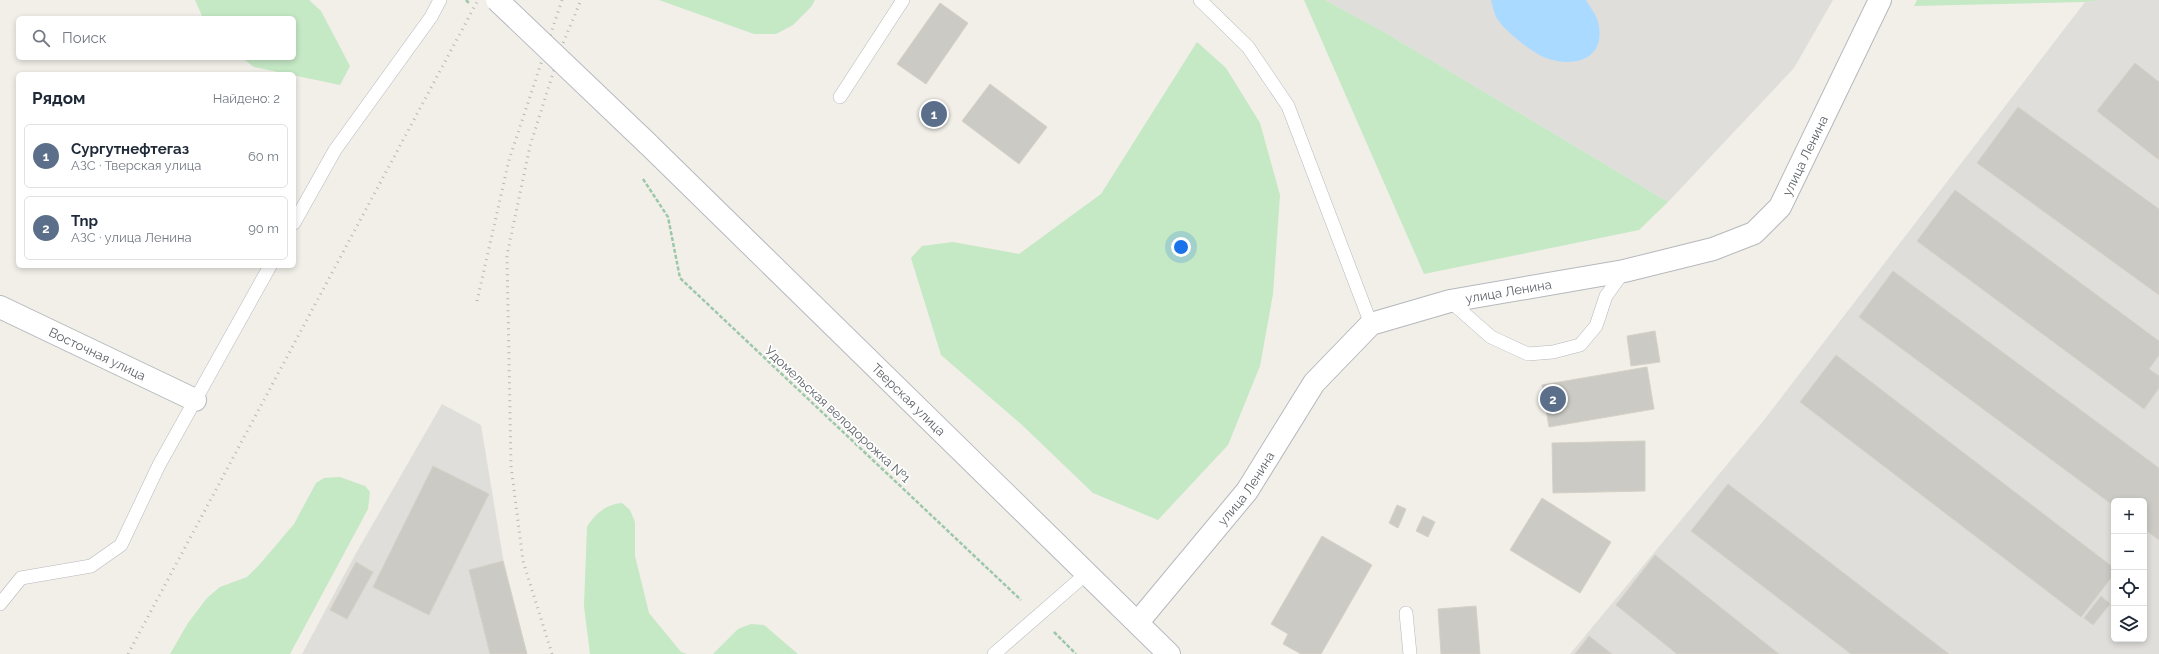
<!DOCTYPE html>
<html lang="ru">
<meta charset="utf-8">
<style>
:root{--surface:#fff;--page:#f2f2f3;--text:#1f2937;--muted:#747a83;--line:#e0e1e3;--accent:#111827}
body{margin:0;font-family:Raleway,sans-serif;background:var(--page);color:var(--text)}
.controls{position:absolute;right:12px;bottom:12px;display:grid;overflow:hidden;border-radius:6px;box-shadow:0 2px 6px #0003}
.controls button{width:36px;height:36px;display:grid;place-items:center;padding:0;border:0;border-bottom:1px solid var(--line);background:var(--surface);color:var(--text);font:20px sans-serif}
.you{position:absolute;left:1181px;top:247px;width:14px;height:14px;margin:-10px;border:3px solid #fff;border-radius:50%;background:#1a73e8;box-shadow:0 0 0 6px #1a73e833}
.badge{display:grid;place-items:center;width:26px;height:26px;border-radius:50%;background:var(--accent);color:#fff;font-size:13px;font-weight:700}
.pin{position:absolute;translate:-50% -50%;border:2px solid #fff;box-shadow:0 1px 4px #0006}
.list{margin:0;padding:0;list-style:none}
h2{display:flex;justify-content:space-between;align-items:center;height:52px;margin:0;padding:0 16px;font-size:17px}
h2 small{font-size:13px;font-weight:400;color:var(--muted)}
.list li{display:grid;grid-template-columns:26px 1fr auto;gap:12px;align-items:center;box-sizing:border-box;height:64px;margin:0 8px 8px;padding:0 8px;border:1px solid var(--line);border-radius:6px}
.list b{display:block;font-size:15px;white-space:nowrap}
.list p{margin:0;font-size:13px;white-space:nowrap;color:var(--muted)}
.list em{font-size:13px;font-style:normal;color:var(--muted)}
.icon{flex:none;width:22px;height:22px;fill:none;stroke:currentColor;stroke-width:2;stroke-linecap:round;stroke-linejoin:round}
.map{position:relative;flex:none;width:2159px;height:654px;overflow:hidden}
.search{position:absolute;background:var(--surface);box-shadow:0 2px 6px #0003;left:16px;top:16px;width:280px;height:44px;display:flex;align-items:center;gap:10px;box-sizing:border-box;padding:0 14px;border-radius:6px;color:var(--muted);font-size:15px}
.panel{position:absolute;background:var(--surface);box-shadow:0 2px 6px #0003;left:16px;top:72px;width:280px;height:196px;border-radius:6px}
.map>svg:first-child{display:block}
</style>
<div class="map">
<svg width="2159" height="654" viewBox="0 0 2159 654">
<rect width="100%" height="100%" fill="#f1efe8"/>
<g fill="#e0deda" fill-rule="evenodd">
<path d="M1325,0H1833L1794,68L1668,202L1384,32Z"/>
<path d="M2100,0H2159V654H1570L1764,420L2085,2ZM2114,501H2144V639H2114Z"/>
<path d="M442,404L481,425L503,558L527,654H302L355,555Z"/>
</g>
<g fill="#c5e8c5">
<path d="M195,0H309L321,11L350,66L340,85L254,67L242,58H294V18H203Z"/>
<path d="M659,0H815L811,7L793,25L776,34H754Z"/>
<path d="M1304,0H1325L1384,32L1668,202L1639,230L1424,274Z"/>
<path d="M1917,0H2100L2085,2L1914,6Z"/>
<path d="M1197,42L1226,68L1260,123L1280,195L1273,294L1260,366L1228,445L1158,520L1093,493L1021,424L941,355L911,258L922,246L953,242L1019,254L1101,194Z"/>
<path d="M340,477L365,486L370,492L368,509L290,654H170L188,623L207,598L220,587L247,577L260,564L294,524L316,483L324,478Z"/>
<path d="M622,503L630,510L635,522V556L649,613L681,652L687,654H590L584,606L587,527C595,514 606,504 622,503Z"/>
<path d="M751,624L764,625L798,654H713L738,629Z"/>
</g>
<path fill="#aadaff" d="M1491,0H1586C1590,7 1596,14 1598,22C1607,58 1576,69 1546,58C1534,54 1506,32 1498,20C1494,15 1493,6 1491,0Z"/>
<g fill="#cccac5" stroke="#d6d1c6">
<path d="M940,3L968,23L926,84L897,64Z"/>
<path d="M2135,63L2159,82V160L2097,111Z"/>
<path d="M990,84L1047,127L1019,164L962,121Z"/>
<path d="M2018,107L2159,209V295L1977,163Z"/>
<path d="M1955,190L2159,341V355L2149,369L2159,376V388L2144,409L1917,241Z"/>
<path d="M1893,271L2159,468V540L2144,529V501H2114V506L1859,317Z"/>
<path d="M1655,331L1660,362L1631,366L1627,336Z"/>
<path d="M1836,355L2114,568V574L2081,617L1800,402Z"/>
<path d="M1647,367L1654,409L1549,427L1542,385Z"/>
<path d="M1645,441V491L1553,493L1552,443Z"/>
<path d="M433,466L489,494L429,615L373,587Z"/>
<path d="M1728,484L1949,654H1851L1691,531Z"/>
<path d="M1542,498L1611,542L1580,593L1510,550Z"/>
<path d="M1397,505L1406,509L1398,528L1389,523Z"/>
<path d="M1423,516L1435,522L1428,537L1416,531Z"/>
<path d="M1322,536L1372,565L1321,654H1301L1283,644L1288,634L1271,624Z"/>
<path d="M1655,555L1779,654H1677L1616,605Z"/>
<path d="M503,561L527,654H490L469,570Z"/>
<path d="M356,562L373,572L347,619L330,610Z"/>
<path d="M2101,596L2110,604L2093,625L2084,618Z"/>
<path d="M1476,606L1480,654H1441L1438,609Z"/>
<path d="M1589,636L1612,654H1575Z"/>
</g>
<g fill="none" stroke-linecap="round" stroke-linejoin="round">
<g stroke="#b5b8bc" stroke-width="14">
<g id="service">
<path d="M1200,0L1248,47L1288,106L1371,324"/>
<path d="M840,97L903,0"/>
<path d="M294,223L335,150L431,17L440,0"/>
<path d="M1450,301L1491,337L1528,354L1553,352L1580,345L1596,326L1606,296L1624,271"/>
<path d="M0,604L21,578L91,566L121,545L159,465L270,266"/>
<path d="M1406,613L1410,654"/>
<path d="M994,654L1086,574"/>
</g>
</g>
<g stroke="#b5b8bc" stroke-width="24">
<g id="minor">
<path id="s1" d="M0,307L195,400"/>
<path id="s2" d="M1138,622L1247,491L1314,383L1371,324L1450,301L1624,271L1713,249L1754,233L1780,207L1880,0"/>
</g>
</g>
<g stroke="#b6babf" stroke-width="24">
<g id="secondary">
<path id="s3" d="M648,144L1169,654"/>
</g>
</g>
<g stroke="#9cc7a9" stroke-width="2.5" stroke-dasharray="4 2" stroke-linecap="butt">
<path d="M643,179L668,217L680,278L1021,600"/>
<path d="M1054,632L1076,654"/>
</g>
<use href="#service" stroke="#fff" stroke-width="13"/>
<use href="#minor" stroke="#fff" stroke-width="22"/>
<use href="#secondary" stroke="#fff" stroke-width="22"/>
<g stroke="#b6b7b8" stroke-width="3" stroke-dasharray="1 5" stroke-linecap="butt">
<path d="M477,301L509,160L562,0"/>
<path d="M128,654L478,0"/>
<path d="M552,654L523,561L511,466L507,255L530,146L561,48L581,0"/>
</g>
<g stroke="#b6babf" stroke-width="24" stroke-linecap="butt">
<path id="secondary-bridge" d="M497,0L648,144"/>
</g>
<path stroke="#9cc7a9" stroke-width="2.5" stroke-dasharray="4 2" stroke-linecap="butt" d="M466,0L470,4"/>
<use href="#secondary-bridge" stroke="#fff" stroke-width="22"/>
</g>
<g text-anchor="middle" stroke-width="3.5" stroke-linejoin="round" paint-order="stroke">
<g font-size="13" fill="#5f6368" stroke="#fff">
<text dy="5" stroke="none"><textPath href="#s2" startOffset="868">улица Ленина</textPath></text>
<text dy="5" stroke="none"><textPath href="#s2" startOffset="521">улица Ленина</textPath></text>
<text dy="5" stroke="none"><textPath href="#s1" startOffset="108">Восточная улица</textPath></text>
<text dy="5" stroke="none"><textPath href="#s3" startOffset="365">Тверская улица</textPath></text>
<text transform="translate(838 414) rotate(43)" y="5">Удомельская велодорожка №1</text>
<text dy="5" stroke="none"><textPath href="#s2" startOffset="172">улица Ленина</textPath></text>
</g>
</g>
</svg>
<div class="controls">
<button>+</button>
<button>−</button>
<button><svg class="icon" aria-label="locate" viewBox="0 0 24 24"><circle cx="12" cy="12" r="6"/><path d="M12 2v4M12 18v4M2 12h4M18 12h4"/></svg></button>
<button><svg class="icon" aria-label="layers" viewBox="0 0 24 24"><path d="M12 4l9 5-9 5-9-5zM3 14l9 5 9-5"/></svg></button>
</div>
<div class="you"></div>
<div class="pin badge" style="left:934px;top:114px;background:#5c6f8a">1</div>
<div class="pin badge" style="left:1553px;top:399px;background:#5c6f8a">2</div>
<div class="search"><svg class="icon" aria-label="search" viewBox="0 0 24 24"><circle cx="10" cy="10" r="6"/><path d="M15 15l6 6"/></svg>Поиск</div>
<section class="panel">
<h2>Рядом<small>Найдено: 2</small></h2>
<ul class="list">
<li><span class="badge" style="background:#5c6f8a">1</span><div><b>Сургутнефтегаз</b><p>АЗС · Тверская улица</p></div><em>60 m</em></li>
<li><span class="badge" style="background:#5c6f8a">2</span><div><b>Tnp</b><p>АЗС · улица Ленина</p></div><em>90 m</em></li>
</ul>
</section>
</div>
